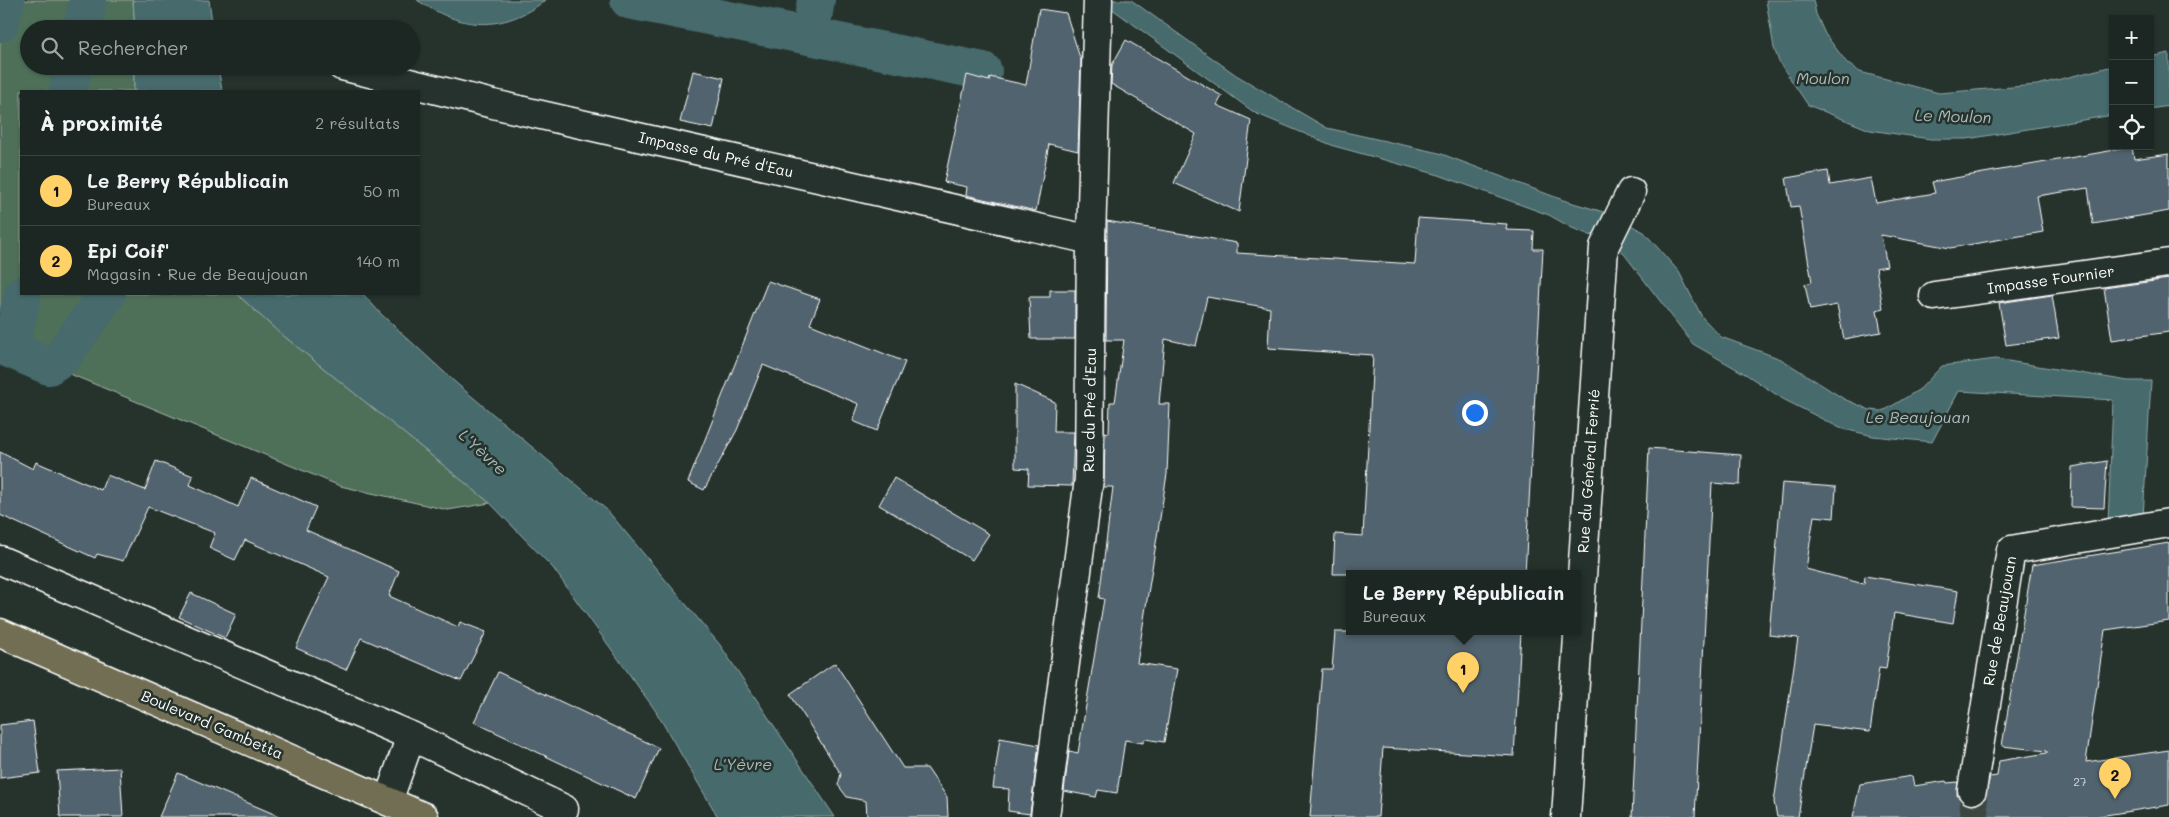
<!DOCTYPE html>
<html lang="fr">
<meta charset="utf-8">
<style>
:root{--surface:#1c2622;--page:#252e2a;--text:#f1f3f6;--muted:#a0a5a5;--line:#3a4340;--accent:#ffd166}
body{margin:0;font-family:Mali,sans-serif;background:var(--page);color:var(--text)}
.controls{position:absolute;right:15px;top:15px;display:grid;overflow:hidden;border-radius:0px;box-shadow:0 1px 4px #0004}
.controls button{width:45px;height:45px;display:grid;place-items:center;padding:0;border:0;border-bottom:1px solid var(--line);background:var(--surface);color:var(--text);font:25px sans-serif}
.you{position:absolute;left:1474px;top:412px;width:18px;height:18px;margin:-12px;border:4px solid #fff;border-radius:50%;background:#1a73e8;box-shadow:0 0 0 8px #1a73e833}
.badge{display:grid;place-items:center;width:32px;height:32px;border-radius:50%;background:var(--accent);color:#111;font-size:16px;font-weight:700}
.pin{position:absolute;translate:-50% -41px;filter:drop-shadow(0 1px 2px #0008)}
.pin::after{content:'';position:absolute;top:26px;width:18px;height:15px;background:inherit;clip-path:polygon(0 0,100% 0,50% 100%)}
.popup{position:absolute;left:1346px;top:570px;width:235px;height:65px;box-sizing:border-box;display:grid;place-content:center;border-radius:0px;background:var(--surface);filter:drop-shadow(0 1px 4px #0005);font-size:16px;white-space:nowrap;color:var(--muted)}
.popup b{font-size:19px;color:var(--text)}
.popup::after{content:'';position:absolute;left:50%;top:100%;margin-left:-10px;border:10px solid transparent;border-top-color:var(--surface)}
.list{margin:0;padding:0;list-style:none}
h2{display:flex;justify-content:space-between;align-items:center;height:65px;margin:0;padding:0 20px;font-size:21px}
h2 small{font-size:16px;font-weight:400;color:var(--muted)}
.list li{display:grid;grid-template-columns:32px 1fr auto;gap:15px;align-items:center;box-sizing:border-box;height:70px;padding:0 20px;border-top:1px solid var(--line)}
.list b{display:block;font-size:19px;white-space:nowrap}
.list p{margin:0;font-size:16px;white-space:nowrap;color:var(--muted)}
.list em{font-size:16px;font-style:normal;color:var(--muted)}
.icon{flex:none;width:28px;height:28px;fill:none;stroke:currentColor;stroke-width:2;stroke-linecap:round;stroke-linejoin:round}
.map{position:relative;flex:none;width:2169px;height:817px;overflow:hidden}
.search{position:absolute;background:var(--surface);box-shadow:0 1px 4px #0004;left:20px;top:20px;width:400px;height:55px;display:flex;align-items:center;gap:12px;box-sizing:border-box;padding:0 18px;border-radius:28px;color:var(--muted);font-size:19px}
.panel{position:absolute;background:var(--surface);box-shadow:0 1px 4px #0004;left:20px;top:90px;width:400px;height:205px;border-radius:0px}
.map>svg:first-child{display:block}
</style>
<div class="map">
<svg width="2169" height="817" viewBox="0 0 2169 817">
<rect width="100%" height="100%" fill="#26332d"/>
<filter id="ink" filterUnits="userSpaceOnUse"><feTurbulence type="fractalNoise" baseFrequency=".02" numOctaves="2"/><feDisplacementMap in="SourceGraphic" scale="10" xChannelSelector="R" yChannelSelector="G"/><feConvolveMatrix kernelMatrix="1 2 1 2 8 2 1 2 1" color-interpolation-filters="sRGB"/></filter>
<g filter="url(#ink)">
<path fill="#4f6f59" stroke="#a7b7ac" d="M0,0H133L135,29H29V66H134V91H21V294H237L274,328L490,503L448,510L340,486L0,345Z"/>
<g fill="#476b6c" stroke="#91a6a7">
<path d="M133,0H209L213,29H135Z"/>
<path d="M417,0H546C501,33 462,30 417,0Z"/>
<path d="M1100,0H1131L1236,75L1327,128L1439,153L1563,200L1607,213L1644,232L1679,272L1702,317L1721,337L1781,359L1844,399L1870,410L1881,411L1887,409L1920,389L1942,366L1996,359L2128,381H2151L2143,518L2108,524L2113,400L1959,391L1932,442L1873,436L1840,428L1783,399L1747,375L1693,344L1618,246L1572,228L1549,215L1439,175L1334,146L1255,113Z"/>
<path d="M1766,0H1813L1816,14L1825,34L1847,63L1860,72L1939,93L2037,85L2113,66V115L1967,139H1930L1870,130L1808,105L1779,62L1774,48Z"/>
<path d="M2169,53V106L2150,109V57Z"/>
<path d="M134,66H218L222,91H134Z"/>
<path d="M237,294H363L381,314L456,383L607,510L720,645L835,817H718L655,710L553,568L490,503L274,328Z"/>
</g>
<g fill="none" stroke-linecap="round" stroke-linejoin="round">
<g stroke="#476b6c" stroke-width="38">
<path d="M629,0L983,71"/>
<path d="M0,23L6,0"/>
<path d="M82,29L88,0"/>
<path d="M810,36L816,0"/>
<path d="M68,91L73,66"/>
<path d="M0,345L49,366L62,357L107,294"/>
<path d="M10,349L23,294"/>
</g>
</g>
<g fill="#51636e" stroke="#fff">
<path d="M1039,9L1066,13L1081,61L1078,151L1049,144L1036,211L966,195L967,187L944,182L967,75L989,81L990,77L1026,85Z"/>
<path d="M1126,40L1222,96L1217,105L1251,120L1239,212L1174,183L1196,134L1111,84L1112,65Z"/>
<path d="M693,71L724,78L713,129L680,122Z"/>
<path d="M2132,147L2134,159L2169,154V211L2093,224L2088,188L2037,196L2043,232L1950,248L1881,235L1887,266L1876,268L1883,308L1877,310L1881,332L1844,339L1837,305L1810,310L1805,284L1812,282L1799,206L1791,207L1786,178L1828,171L1830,185L1871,178L1876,203L1935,193L1932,182Z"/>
<path d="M1418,218L1507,224L1506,230L1534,231L1533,249H1543L1525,574H1333L1335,534L1363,536L1373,355L1268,348L1270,308L1207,297L1196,346L1165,339L1159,404H1170L1167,474L1137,663L1177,669L1164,742L1145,739L1143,743L1125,740L1117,793L1098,790L1096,797L1064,791L1069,751L1078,753L1104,599L1099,598L1113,487H1104L1105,432L1109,433L1110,402H1115L1124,340H1106L1107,221L1237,243V253L1415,264Z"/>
<path d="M2169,279V332L2112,340L2104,288Z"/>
<path d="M768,281L820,299L810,324L905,362L877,431L853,421L859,404L763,365L737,430L704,490L688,482Z"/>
<path d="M1050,290H1075V339H1031L1029,297H1050Z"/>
<path d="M2052,295L2059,338L2006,345L1999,303Z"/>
<path d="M1015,384L1055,402L1054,432H1074L1072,486L1028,485L1029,469L1015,468Z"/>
<path d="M1649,448L1741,455L1740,485L1712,483L1695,817H1632Z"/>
<path d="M0,452L33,469L36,462L101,490L107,475L145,490L156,461L193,476L190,485L238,507L251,478L316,507L306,530L399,571L389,596L458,627L460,622L486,632L461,681L361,638L346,670L296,648L329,577L245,540L235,560L209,548L215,533L148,507L123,561L97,554L95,558L0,515Z"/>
<path d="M2107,461L2104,508L2071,507L2072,467Z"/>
<path d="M894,478L989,534L972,560L879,505Z"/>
<path d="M1782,483L1836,487L1834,518L1814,516L1806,569L1864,584L1865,576L1958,591L1953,623L1894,613L1886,669L1879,668L1870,732L1813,725L1798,817H1777L1774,802L1798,638L1769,635Z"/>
<path d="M2169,543V621L2105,630L2086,762L2169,750V805L2093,817H1853L1860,784L1912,776L1914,786L1946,781L1947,783L1958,782L1957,795L1962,802L1969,805H1977L1984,799L1990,777L1997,776L1999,761L2047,753V751L2002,746L2032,565Z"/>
<path d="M191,593L236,614L225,638L179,617Z"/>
<path d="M1335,632H1521L1514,756L1383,748L1378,817H1310L1322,669H1332Z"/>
<path d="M835,663L903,768H927L947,797L948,817H867L866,801L847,797L838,785L841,774L790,694Z"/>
<path d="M498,672L659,748L636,799L474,722Z"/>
<path d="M33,721L40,773L0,778V725Z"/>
<path d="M1000,738L1039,745L1030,814L1008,811L1009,789L993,788Z"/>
<path d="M120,768L123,817H60L57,771Z"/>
<path d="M178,773L281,817H159Z"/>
</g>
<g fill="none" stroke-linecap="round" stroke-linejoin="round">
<path stroke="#3c4742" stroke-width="28" stroke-dasharray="28 14" stroke-linecap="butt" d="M1972,790L1975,817"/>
<g stroke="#fff" stroke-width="31">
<g id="minor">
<path d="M342,66L493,104L1091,240"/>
<path d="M1934,296L2169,263"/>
<path d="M0,560L411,736L564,809"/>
<path d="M1972,790L2011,550L2169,523"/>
<path d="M388,801L411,736"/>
<path d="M1045,817L1089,479L1091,240L1098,0"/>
<path d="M1566,817L1604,247L1631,192"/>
</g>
</g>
<g stroke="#fff" stroke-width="31">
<path id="major" d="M0,633L424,817"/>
</g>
<use href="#minor" stroke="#26332d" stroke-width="28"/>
<use href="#major" stroke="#726e52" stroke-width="28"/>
</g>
</g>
<g text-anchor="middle" stroke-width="5" stroke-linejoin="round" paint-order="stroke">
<g font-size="12" fill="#d4d8db">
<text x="2080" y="786">27</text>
</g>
<g font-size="15" fill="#fff" stroke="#26332d">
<text transform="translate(716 155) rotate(13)" y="5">Impasse du Pré d'Eau</text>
<text transform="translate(2051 280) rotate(-8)" y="5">Impasse Fournier</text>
<text transform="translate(1090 410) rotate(-89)" y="5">Rue du Pré d'Eau</text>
<text transform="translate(1589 471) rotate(-86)" y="5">Rue du Général Ferrié</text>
<text transform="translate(2000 621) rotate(-80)" y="5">Rue de Beaujouan</text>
<text transform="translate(212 725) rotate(23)" y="5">Boulevard Gambetta</text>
</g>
<g font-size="16" font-style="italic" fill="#acbcbd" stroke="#26332d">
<text x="1823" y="84">Moulon</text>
<text transform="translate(1953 116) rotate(2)" y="6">Le Moulon</text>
<text x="1918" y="423">Le Beaujouan</text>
<text transform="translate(483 452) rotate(43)" y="6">L'Yèvre</text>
<text x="743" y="770">L'Yèvre</text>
</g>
</g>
</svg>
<div class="controls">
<button>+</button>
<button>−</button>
<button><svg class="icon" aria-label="locate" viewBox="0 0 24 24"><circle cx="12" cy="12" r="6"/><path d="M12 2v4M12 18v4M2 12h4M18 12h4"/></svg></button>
</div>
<div class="you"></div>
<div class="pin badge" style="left:1463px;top:693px">1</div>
<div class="popup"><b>Le Berry Républicain</b>Bureaux</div>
<div class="pin badge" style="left:2115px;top:799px">2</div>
<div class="search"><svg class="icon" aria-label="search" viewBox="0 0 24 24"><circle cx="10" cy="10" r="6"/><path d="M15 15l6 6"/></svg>Rechercher</div>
<section class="panel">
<h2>À proximité<small>2 résultats</small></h2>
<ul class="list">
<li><span class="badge">1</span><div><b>Le Berry Républicain</b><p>Bureaux</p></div><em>50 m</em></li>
<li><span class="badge">2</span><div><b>Epi Coif'</b><p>Magasin · Rue de Beaujouan</p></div><em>140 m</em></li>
</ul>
</section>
</div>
